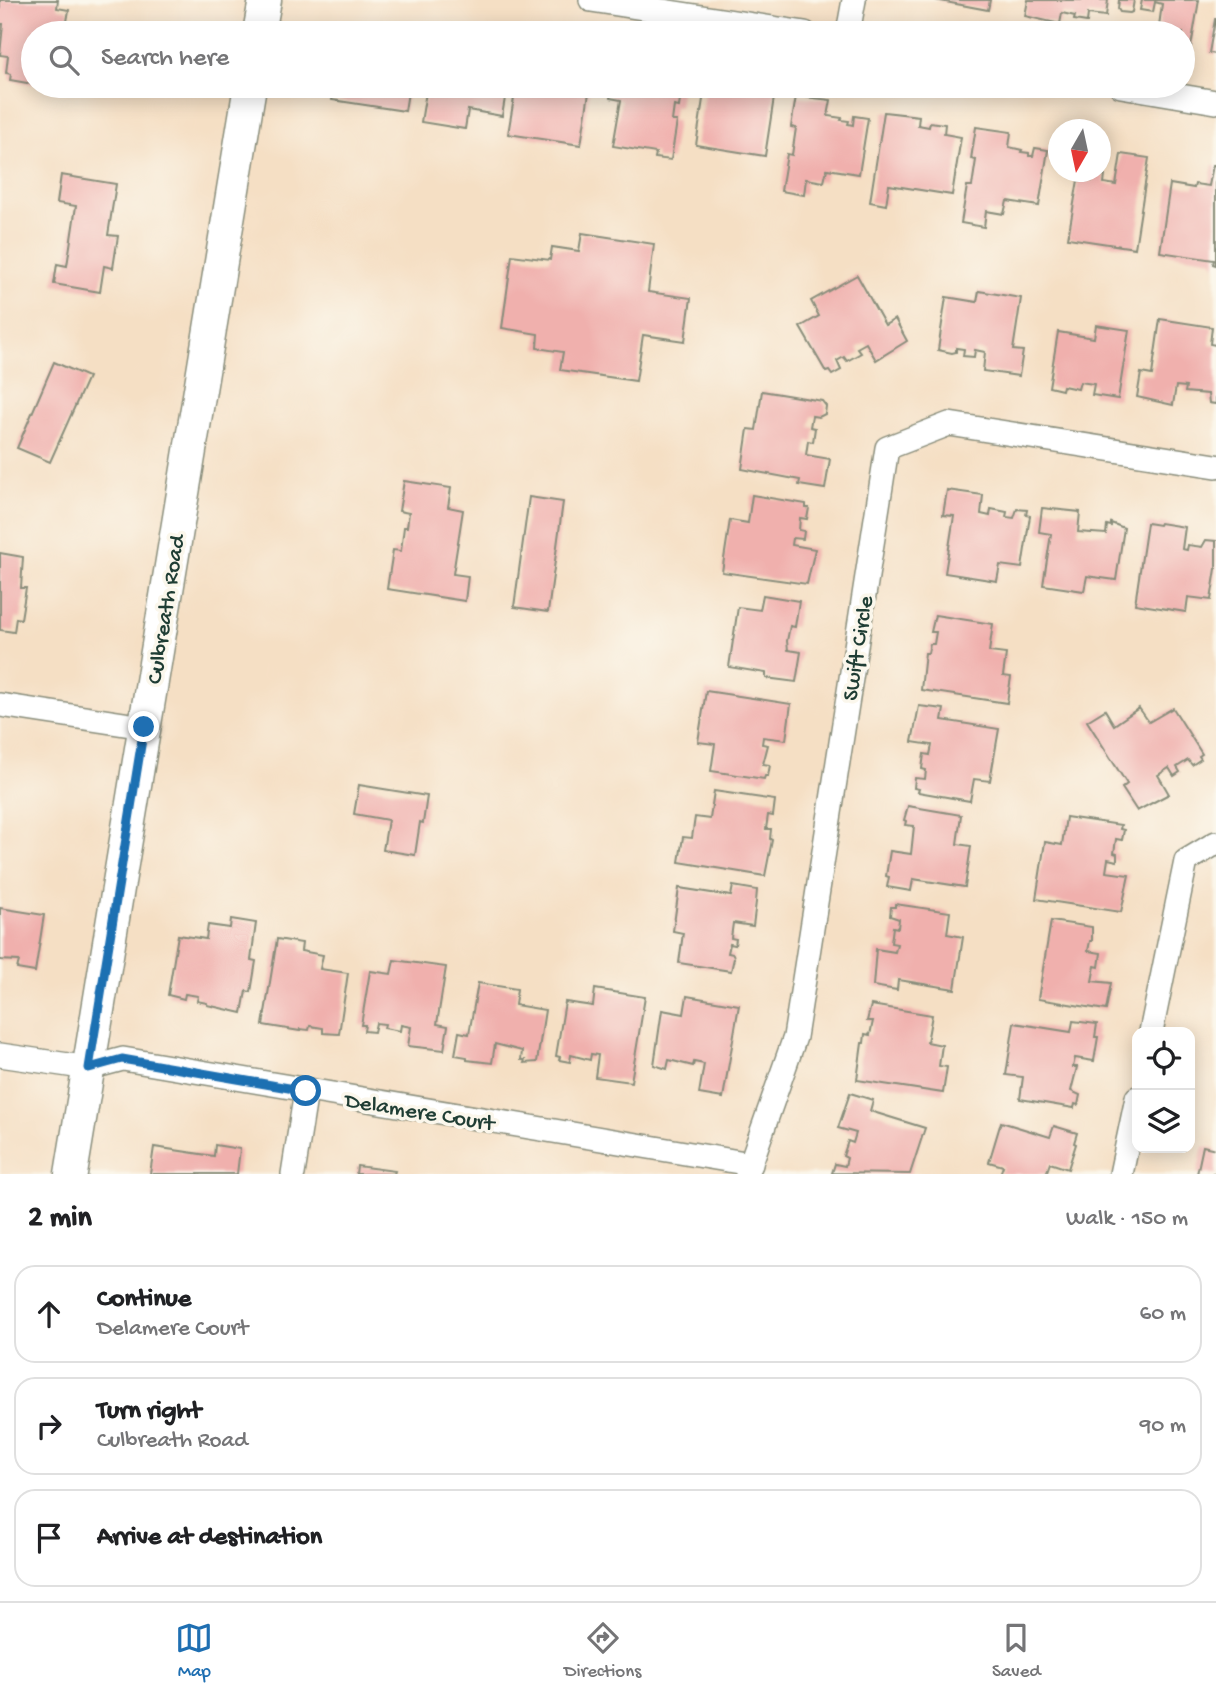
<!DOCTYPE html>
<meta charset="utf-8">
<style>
:root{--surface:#fff;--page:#f2f2f2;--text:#202124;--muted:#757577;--line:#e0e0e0;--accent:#1f6fb2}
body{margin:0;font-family:"Gochi Hand",sans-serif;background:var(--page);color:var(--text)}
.controls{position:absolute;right:21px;bottom:21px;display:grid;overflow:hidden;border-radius:14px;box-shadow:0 4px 18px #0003}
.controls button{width:63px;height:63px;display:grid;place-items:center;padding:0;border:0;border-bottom:2px solid var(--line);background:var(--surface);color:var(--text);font:35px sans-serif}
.compass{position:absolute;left:1048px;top:119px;width:63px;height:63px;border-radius:50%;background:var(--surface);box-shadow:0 4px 18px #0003;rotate:189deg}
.stop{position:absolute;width:21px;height:21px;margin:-16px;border:5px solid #1f6fb2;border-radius:50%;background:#fff}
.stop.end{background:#1f6fb2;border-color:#fff;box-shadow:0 2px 7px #0008}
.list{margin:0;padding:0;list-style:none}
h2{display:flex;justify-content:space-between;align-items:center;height:91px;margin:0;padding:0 28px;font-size:30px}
h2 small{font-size:23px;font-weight:400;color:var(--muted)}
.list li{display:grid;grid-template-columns:46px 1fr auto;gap:21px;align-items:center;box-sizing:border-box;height:98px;margin:0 14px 14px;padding:0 14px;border:2px solid var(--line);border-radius:21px}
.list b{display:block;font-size:26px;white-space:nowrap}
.list p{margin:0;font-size:23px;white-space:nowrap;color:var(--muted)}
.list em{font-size:23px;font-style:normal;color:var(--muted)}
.icon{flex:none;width:38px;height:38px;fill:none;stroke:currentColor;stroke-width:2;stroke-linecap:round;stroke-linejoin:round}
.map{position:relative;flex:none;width:1216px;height:1174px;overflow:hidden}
.search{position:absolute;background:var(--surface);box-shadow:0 4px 18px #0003;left:21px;right:21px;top:21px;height:77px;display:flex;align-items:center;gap:18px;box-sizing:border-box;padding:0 24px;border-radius:38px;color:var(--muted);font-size:26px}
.sheet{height:427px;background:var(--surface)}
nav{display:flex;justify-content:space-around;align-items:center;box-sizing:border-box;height:98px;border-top:2px solid var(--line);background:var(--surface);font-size:19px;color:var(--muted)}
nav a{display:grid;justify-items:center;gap:4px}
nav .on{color:var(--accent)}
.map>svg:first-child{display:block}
</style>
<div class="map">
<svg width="1216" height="1174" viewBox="0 0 1216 1174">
<rect width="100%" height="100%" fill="#fbf7ec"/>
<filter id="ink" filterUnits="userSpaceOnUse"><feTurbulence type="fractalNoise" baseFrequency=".0143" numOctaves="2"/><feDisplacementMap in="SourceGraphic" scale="14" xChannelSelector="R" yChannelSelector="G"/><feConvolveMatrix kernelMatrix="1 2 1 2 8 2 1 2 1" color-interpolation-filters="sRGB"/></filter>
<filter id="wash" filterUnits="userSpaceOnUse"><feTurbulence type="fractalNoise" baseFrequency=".00686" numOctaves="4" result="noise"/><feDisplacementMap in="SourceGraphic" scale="28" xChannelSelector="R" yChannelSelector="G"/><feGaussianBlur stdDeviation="1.57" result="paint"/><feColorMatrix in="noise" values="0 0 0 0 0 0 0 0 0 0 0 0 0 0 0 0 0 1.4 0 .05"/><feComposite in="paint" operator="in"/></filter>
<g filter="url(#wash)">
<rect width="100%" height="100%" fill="#f5dfc4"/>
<g id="blocks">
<g fill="#f0b0ad">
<path d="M0,0H58L57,8L69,10L65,33H33V84L10,80L11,74L6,73L8,56L0,55L3,24H0Z"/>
<path d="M935,0H990L988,10Z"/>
<path d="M1028,0H1108L1106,16L1088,14L1087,22L1074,20L1075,16L1062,13L1060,24L1025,16Z"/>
<path d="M1119,0H1134L1132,12L1130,13L1120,12L1118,9Z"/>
<path d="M1142,0H1199L1191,47L1183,45V33H1158L1162,4L1155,2L1153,12L1140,10Z"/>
<path d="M1215,19H1216V54L1209,53Z"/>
<path d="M383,21L418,26L417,33H381Z"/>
<path d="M334,86H409L405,111L332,100Z"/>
<path d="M427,86H507L502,116L468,110L465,129L421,122Z"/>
<path d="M516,86H590L581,145L508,134Z"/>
<path d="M612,86H682L679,107L674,106L672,121H677L671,160L655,158L656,153L613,146L621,100L610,98Z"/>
<path d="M705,86H741V89L758,92V88L775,91L765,156L696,145Z"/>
<path d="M796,96L831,100L828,116L842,118L841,120L849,121L848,124L853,125L854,116L868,118L859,174L827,169L824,182L806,179L804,195L781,191L787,154L792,155L796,128L791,127Z"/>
<path d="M884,112L919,116L918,125L929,127L930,122L945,124L944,134L961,137L952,195L889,185L886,205L870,202Z"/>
<path d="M976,127L1011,132L1009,147L1022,150L1021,152L1029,153V156H1033L1035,148L1048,150L1039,206L1007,201L1004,214L986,211L984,227L961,223L967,186H972L976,160L971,159Z"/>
<path d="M1121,154L1149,158L1135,248L1068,238L1078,180L1092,181L1093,174L1105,176L1104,183L1116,185Z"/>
<path d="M1213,165H1216V265L1213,264L1214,260L1160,252L1170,184L1194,188L1195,184L1209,186Z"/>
<path d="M61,175L116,184L108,235L118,236L113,268L104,266L100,292L54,284L57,264L67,266L76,206L57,203Z"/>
<path d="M582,233L654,244L648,292L691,298L685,341L643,335L636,381L560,370L563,352L537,348L538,334L502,328L512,255L550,260L552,247L579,251Z"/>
<path d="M857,275L885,325L895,319L907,341L876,360L866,343L857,348L861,353L847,361L844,357L837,361L841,370L832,375L829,371L826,372L800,327L819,316L811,301Z"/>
<path d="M979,291L1021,298L1013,350L1023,351L1019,376L983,371L985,352L975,350L974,357L963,356L964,349L956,348V352L952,353L938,350L946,297L977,302Z"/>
<path d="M1160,319L1212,327L1210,344L1216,345V404L1209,403L1208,394L1185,392L1186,387L1176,386L1173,405L1137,397L1141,373L1152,375Z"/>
<path d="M1096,325L1129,330L1118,399L1092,395L1094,384L1080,382L1078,389L1063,386L1062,390L1049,387L1058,332L1094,338Z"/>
<path d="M54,362L88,377L50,462L17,448Z"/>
<path d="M762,391L822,401L826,406L825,414L819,417L812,416L810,427L815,428L813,442L808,441L806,455L830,459L825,489L799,485L800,480L742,469L748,429L756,430Z"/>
<path d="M404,481L451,488L448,507L463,510L453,574L468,576L465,601L387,589L393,550L401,551L404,527H407L409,513L399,511Z"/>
<path d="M947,490L983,495L981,514L990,516L991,509L1007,512L1006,517L1014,518L1017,509L1027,510L1026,515L1030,516L1022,568L1000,565L997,581L945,573L954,516L943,515Z"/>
<path d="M752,495L806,504V508H809L807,519L800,518L799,530L804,531L803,539L793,538L792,545L815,549L807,584L722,572L730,520L748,523Z"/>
<path d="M529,497L563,502L548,612L514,607Z"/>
<path d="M1042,508L1080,512L1078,532L1106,534L1107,525L1111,526V523L1124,528L1116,580L1087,576L1084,591L1043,585L1051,534L1039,532Z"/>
<path d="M1147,523L1159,525L1160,523L1185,527L1182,549L1187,550L1188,545L1202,547L1206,540L1216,541V569L1211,600L1188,597L1186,612L1135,604Z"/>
<path d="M0,553L23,557L21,588H26L21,619L16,618L14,632L0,630Z"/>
<path d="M763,595L799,601L795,627L790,626L787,641L788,650L801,652L796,682L766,678V673L729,667L738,607L760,610Z"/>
<path d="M935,615L993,624L989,652L1006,654L1003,676L1011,677L1007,703L921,690L925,653H928L930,644H934L936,632H931Z"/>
<path d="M706,691L791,704L786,740L763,737L762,744L768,745L763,764L770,765L768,776H765L764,779L711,771L715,744L698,742Z"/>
<path d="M919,706L944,709L942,720L999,729L990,781L974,779L970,801L918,792L919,789L914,788L915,778L925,779L926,770L922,769L924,754L930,755L932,745L912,742Z"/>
<path d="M1139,708L1149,722L1173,708L1202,754L1199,756L1201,759L1192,765L1188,760L1177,767L1180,772L1174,776L1169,768L1158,775L1169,794L1137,811L1122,788L1127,784L1087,721L1105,710L1114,725Z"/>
<path d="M359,785L427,796L423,823L420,822L415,855L383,850L388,820L354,814Z"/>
<path d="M714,791L775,800L773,816L768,815L766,829H771L770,839L772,840L765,876L679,862L683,837L692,838L695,817L710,819Z"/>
<path d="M908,806L961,815L957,844L971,846L965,887L913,879L911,891L887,887L889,877L886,876L890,851L911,854L914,826L905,825L906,821L904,820Z"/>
<path d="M1066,817L1121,825L1120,829L1124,830L1122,840L1116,839L1114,853L1117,854V861L1108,859L1106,872L1129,875L1121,912L1036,899L1045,842L1062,845Z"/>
<path d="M733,886L757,890L756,902L753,926L733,923L731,938L736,939L735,945L730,944L728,953L733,954L734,958L731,971L679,963L683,933L673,931L679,888L731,896Z"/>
<path d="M895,904L950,912L947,934L963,937L955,989L898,980L897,990L873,986L876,949L895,952L897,944L891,943L893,927L898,928L899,919L890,916L891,907H895Z"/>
<path d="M0,908L44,915L35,972L17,969L19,961L0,960Z"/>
<path d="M231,919L256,923L251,960L256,961L251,992L246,991L242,1013L207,1005V1003L197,1001L198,996L185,994L184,999L168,995L178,935L206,939L208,925L230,928Z"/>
<path d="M1051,921L1092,927V941H1090L1088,951L1101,953L1099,967L1095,966L1092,981L1111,983L1106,1010L1038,999Z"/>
<path d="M277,939L302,943L301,951L323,955L320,969L348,973L339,1034L323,1033V1028L310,1026L309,1030L300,1029V1031L263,1025Z"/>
<path d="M394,960L446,967L437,1024L448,1026L444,1050L408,1046L411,1027L401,1025L400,1031L384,1028L385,1024L376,1023L374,1032L364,1031L365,1025H361L370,971L391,974Z"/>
<path d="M478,983L517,989L515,1005L545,1010L537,1062L524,1063L525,1060H521L522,1051L495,1044L492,1063L467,1060V1057L455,1055L459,1032L469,1034Z"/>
<path d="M595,989L645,997L631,1082L595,1077L598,1055L591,1054L590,1060L571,1055L570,1062L559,1060L560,1057L556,1056L565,1002L593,1006Z"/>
<path d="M687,996L739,1005L723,1098L699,1094L704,1064L694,1062L693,1066L669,1060L667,1069L654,1065L662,1010L684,1014Z"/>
<path d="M871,1005L932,1015L927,1042L942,1045L939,1066L947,1067L943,1093L857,1080L862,1043H864L865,1034L870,1035L873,1021H867Z"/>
<path d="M1073,1021L1097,1024L1095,1037H1098L1094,1061L1075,1058L1073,1067H1077L1071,1091L1080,1095L1078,1105L1075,1104L1074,1108L1020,1099L1023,1077L1006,1075L1014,1023L1071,1032Z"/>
<path d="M850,1093L873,1100L870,1111L925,1128L910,1174L832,1173L835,1164L845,1166L847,1158L843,1156L848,1141L853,1143L856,1133L838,1128Z"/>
<path d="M1001,1122L1050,1137L1054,1126L1077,1133L1074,1143L1076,1144L1068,1169L1050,1163L1046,1174H1000L1003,1166L989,1162Z"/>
<path d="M215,1145L240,1149L237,1174H150L154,1147L214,1156Z"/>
<path d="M1203,1146L1216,1149V1174H1197Z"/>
<path d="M357,1166L395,1171L394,1174H356Z"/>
</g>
</g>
</g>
<g filter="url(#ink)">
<use href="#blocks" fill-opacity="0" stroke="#8a8e7c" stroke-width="2"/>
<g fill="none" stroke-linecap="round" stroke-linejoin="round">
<g stroke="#8a8e7c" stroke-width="26">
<g id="street">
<path d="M591,0L805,33"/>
<path d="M848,33L854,0"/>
<path d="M1121,86L1216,102"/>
<path d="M0,705L144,727"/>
<path d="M1151,1032L1186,861L1216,843"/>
<path d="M0,1055L89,1068L123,1059L751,1164"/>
<path d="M293,1174L306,1091"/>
<path d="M747,1174L795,1037L887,448L949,424L1216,466"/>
<path d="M1121,1174L1137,1098"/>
</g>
</g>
<g stroke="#8a8e7c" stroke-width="35">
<g id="secondary">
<path d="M259,33L265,0"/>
<path d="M71,1174L250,86"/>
</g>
</g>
<use href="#street" stroke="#fff" stroke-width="23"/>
<use href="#secondary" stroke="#fff" stroke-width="32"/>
</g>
</g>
<g fill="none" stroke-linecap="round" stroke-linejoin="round" filter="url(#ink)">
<path stroke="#1f6fb2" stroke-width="9" d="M144,727L89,1068L122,1059L306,1091"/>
</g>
<g text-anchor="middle" stroke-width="7" stroke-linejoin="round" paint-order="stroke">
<g font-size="23" fill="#1f3d34" stroke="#fbf7ec">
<text transform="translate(164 609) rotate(-81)" y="8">Culbreath Road</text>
<text transform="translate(856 648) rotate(-81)" y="8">Swift Circle</text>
<text transform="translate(420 1110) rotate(9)" y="8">Delamere Court</text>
</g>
</g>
</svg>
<div class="controls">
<button><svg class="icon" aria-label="locate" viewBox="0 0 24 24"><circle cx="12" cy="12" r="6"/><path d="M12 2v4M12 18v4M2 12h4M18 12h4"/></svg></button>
<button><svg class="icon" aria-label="layers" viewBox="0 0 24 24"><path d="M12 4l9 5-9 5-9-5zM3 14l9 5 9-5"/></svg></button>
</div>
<svg class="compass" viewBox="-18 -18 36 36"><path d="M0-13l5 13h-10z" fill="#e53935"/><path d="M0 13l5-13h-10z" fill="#757577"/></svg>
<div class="stop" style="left:306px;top:1091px"></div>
<div class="stop end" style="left:144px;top:727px"></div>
<div class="search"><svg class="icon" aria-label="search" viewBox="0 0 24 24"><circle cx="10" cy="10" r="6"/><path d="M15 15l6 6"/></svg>Search here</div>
</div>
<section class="sheet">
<h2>2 min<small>Walk · 150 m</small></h2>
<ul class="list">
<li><svg class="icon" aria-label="ahead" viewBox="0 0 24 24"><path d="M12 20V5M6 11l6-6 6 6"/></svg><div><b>Continue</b><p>Delamere Court</p></div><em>60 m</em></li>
<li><svg class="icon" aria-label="right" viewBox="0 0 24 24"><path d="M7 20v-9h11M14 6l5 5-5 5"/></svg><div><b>Turn right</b><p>Culbreath Road</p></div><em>90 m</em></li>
<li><svg class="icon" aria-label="arrive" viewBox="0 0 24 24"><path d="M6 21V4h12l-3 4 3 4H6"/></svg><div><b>Arrive at destination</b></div></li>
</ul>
</section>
<nav>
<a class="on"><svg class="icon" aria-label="map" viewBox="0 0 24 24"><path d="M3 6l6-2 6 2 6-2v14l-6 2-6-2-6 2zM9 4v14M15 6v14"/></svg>Map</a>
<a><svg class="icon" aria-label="directions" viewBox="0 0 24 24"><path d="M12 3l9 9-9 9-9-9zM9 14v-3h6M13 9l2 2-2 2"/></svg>Directions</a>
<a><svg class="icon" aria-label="saved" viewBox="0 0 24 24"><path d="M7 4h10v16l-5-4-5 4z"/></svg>Saved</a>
</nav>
